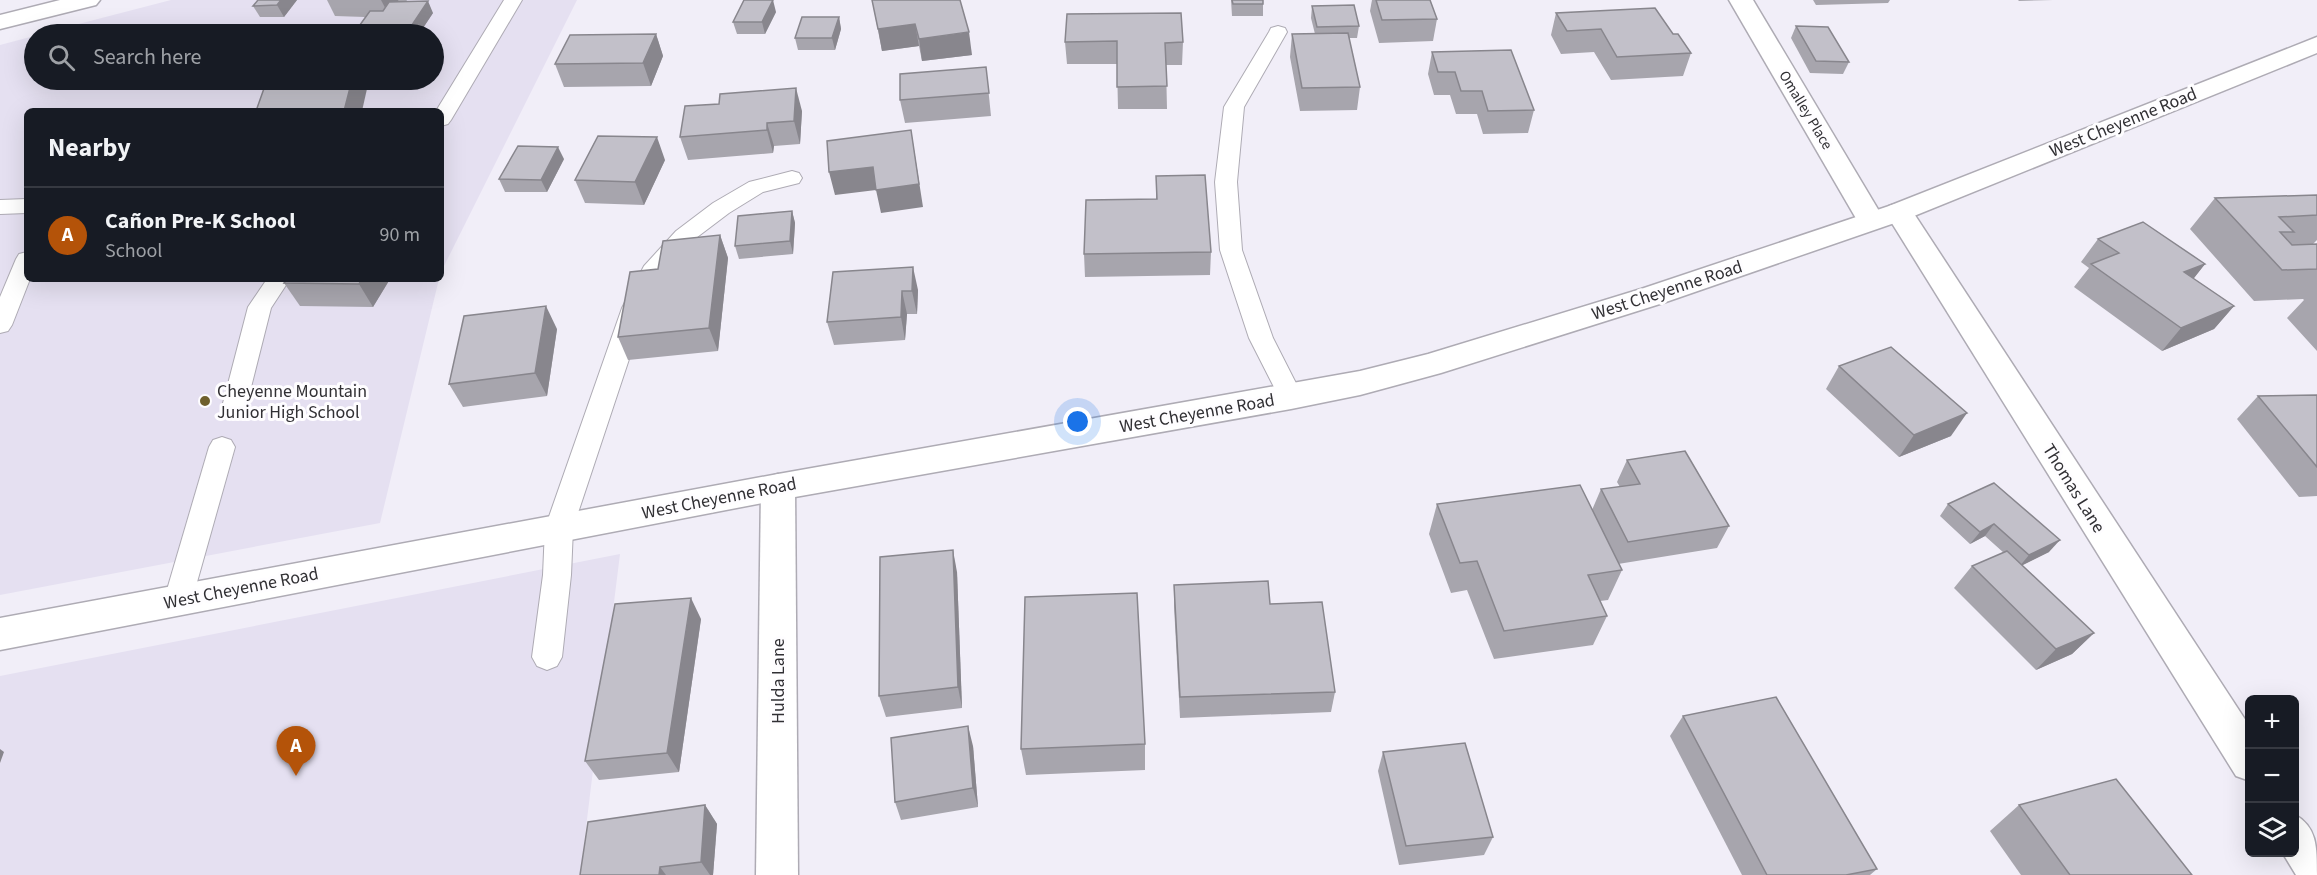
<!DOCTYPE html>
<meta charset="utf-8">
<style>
:root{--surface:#171b24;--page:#20242c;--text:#f1f3f6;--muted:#9ea1a6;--line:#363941;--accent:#b45309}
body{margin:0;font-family:"Source Sans 3",sans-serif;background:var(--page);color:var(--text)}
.controls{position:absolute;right:18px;bottom:18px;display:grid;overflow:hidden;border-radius:9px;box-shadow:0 6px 24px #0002}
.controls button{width:54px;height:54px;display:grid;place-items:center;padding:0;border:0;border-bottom:2px solid var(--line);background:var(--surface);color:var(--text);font:30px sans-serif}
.you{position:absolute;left:1078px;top:422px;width:21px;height:21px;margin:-15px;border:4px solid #fff;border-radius:50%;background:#1a73e8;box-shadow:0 0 0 9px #1a73e833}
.badge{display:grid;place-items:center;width:39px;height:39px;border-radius:50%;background:var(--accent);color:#fff;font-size:20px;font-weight:700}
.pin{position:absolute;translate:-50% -50px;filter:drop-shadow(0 2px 3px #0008)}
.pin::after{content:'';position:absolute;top:32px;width:21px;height:18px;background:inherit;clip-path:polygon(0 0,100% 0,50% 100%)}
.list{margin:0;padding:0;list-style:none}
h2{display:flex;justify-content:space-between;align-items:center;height:78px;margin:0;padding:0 24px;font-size:26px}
h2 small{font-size:20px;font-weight:400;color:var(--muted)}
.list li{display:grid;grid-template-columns:39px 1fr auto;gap:18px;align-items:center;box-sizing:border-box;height:96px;padding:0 24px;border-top:2px solid var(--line)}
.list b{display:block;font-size:22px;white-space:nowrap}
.list p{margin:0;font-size:20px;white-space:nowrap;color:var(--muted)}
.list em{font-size:20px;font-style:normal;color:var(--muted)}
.icon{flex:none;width:33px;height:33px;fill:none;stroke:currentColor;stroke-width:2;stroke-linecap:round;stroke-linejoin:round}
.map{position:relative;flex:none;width:2317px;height:875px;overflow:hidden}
.search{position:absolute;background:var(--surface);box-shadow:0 6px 24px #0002;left:24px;top:24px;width:420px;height:66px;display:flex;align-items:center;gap:15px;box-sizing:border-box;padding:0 21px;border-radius:33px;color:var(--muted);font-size:22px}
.panel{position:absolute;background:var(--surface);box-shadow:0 6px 24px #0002;left:24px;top:108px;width:420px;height:174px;border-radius:9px}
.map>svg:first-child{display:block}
</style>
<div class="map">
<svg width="2317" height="875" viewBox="0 0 2317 875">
<rect width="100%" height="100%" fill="#f1eef8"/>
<g fill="#e5e0f1">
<path d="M171,0H577L441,272V111H27V279H439L380,523L0,595V45L34,36V80H434V34H40Z"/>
<path d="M620,554L580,875H0V676Z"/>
</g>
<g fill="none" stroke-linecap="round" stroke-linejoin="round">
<g stroke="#aeabb4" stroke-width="2">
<g id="service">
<path d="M504,0H522L451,120L448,124L441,126V111H436Z"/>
<path d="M1278,26L1285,28L1287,32L1244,107L1237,182L1242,250L1273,338L1303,397L1300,403L1291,406L1282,403L1249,338L1220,250L1215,182L1224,107L1269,32L1271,28Z"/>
<path d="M792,171L799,173L802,178L799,183L763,192L729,213L692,241L664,270L646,308L573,528L571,575L562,657L557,666L547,670L537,666L532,657L543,575L545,528L622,308L644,266L676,231L713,203L749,182Z"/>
<path d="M27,199V213L0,214V200Z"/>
<path d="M27,252V279H30L12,325L8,331L0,333V297L16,259L19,254Z"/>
<path d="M267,279H290L271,308L246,407L243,414L234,416L225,414L222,407L248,307Z"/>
<path d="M222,437L231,440L235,447L192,600L188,608L178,612L168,608L164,600L209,447L213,440Z"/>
</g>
</g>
<g stroke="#aeabb4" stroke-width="3">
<g id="minor">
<path d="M1729,0H1753L1885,221L1881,227L1871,230L1861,227Z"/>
<path d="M1899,203L1909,206L2250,727V781L2236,776L1885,212L1889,206Z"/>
<path d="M778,474L790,478L795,487L798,875H756L761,487L766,478Z"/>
<path d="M2294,814C2317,827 2317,846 2317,875H2296L2282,852H2294Z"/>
</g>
</g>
<g stroke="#aeabb4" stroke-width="3">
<g id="secondary">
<path d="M60,0H100L96,5L0,29V15Z"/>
<path d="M2317,37V53L1909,218L1663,303L1441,373L1360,395L1291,409L778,500L0,650V618L778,474L1360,371L1428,354L1641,289L1889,206Z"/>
</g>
</g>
<use href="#service" fill="#fff" fill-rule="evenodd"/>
<use href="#minor" fill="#fff" fill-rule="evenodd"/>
<use href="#secondary" fill="#fff" fill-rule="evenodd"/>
</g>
<g fill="#a7a5ad">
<path d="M297,0L284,17H260L253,6Z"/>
<path d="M327,0H407L406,2L433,13L419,34H360L357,29L365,17L335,16Z"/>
<path d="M872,0L972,55L922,61L919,46L882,51Z"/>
<path d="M1231,0H1263V16H1232Z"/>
<path d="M1372,0H1430L1437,19L1433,41L1379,43L1370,11Z"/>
<path d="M1813,0H1890L1888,3L1816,5Z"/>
<path d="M2018,0H2053L2019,1Z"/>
<path d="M1312,6L1359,26L1357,38H1349L1360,87L1357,110L1300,111L1290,57L1292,34H1315L1311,18Z"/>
<path d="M776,12L765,34H737L733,22Z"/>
<path d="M1181,13L1183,42L1182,65H1166L1167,109H1118L1117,64H1067L1065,42Z"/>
<path d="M1556,13L1673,34L1691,53L1683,76L1611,80L1594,52L1561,54L1551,35Z"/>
<path d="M839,17L841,29L835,50H798L795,38Z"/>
<path d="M1796,26L1849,62L1843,74L1810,73L1791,38Z"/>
<path d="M656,34L663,56L651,86L564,87L555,64Z"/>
<path d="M1432,52L1534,110L1528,133L1483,134L1477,114H1456L1450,95H1434L1428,74Z"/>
<path d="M986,67L991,116L905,123L900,100Z"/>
<path d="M802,111L800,144L774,146L773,153L688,160L680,137Z"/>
<path d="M564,159L547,192H505L499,179Z"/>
<path d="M665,160L644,205L585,203L575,180Z"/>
<path d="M1156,176L1211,252L1210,275L1085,277L1084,254L1156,199Z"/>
<path d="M2317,195V240L2313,244H2317V351L2287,318L2304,300L2303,299L2254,301L2190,229L2215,198Z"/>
<path d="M792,211L795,223L793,254L739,259L735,246Z"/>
<path d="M720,235L728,258L718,351L628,360L618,337L658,269Z"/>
<path d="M2098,239L2205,264L2193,279L2234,306L2214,329L2162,351L2074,287L2089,268L2081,262Z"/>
<path d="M833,272L918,290L917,314H907L905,340L834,345L827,322Z"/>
<path d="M287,279H390L373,307L300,306L284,283Z"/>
<path d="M557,329L547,396L463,407L449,384Z"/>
<path d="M1839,366L1951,436L1899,457L1826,389Z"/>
<path d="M2317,395V496L2299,497L2237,419L2258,396Z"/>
<path d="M1627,460L1729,526L1717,548L1618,564L1622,570L1608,600L1600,601L1607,616L1593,645L1494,659L1467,590L1451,593L1429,534L1437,504L1592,510L1601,489L1620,487L1617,482Z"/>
<path d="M1994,483L2049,552L2022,565L2094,633L2072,654L2036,670L1954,588L1972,566L2004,553L1985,536L1970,544L1940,516L1948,504Z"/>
<path d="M957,572L962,708L886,717L879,696Z"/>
<path d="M1174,585L1335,692L1331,712L1180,718L1174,606Z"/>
<path d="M701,619L679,772L599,780L585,761Z"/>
<path d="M1683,716L1877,869L1870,875H1742L1670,736Z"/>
<path d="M1145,744V770L1026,775L1021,749Z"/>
<path d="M973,746L978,807L901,820L895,802Z"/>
<path d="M1383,752L1493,837L1484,855L1399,865L1378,771Z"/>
<path d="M705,805L717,824L713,875H580Z"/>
<path d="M2019,805L2192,875H2021L1990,831Z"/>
</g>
<g fill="#88868d">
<path d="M281,0H297L284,17L277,5Z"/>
<path d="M381,0H398L400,4L390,17Z"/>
<path d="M773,0L776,12L765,34L762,22Z"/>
<path d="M428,1L433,13L419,34H413L410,28Z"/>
<path d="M839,17L841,29L835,50L832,38Z"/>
<path d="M915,24L919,46L882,51L878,29Z"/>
<path d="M969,32L972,55L922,61L919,39Z"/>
<path d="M656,34L663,56L651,86L643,63Z"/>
<path d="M352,80H369L362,111H344Z"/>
<path d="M796,88L802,111L800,144L794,121Z"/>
<path d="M767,123L774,146L773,153L767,130Z"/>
<path d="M911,130L923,207L881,213L876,190L835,195L829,172Z"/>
<path d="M657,137L665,160L644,205L635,182Z"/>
<path d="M558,147L564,159L547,192L541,180Z"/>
<path d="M792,211L795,223L793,254L790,241Z"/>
<path d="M720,235L728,258L718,351L709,328Z"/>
<path d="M2205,264L2187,287L2184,272Z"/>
<path d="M913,267L918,290L917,314L912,291Z"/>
<path d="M362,279H390L373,307L359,284Z"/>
<path d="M902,291L907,314L905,340L901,317Z"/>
<path d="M546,306L557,329L547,396L535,373Z"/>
<path d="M2234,306L2214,329L2162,351L2181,328Z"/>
<path d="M1967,413L1951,436L1899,457L1914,435Z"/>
<path d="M1994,524L1985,536L1970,544L1980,532Z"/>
<path d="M2060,540L2049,552L2019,567L2029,555Z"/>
<path d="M953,550L957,572L962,708L958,687Z"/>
<path d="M691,598L701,619L679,772L667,753Z"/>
<path d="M2094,633L2072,654L2036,670L2056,649Z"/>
<path d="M968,726L973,746L978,807L973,788Z"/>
<path d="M0,749L4,752L0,763Z"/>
<path d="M705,805L717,824L713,875H710L701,862Z"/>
<path d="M660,867L666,875H659Z"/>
</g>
<g fill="#c2c0c9" stroke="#88868d" stroke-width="1.5">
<path d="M258,0H281L277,5L253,6Z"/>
<path d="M744,0H773L762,22H733Z"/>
<path d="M872,0H960L969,32L919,39L915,24L878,29Z"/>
<path d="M1232,0H1263V4H1233Z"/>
<path d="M1376,0H1430L1437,19L1382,20Z"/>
<path d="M428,1L410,28L357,29L370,11H383L389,2Z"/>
<path d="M1354,5L1359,26L1317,27L1312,6Z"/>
<path d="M1655,8L1673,34H1678L1691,53L1617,57L1601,29L1567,31L1556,13Z"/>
<path d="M1181,13L1183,42L1165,43L1167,86L1117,87V41L1065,42L1067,14Z"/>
<path d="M802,17H839L832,38H795Z"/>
<path d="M1796,26L1828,27L1849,62L1816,61Z"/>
<path d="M1348,33L1360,87L1302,88L1292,34Z"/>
<path d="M656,34L643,63L555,64L570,35Z"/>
<path d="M1511,50L1534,110L1488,111L1482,91H1461L1455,72H1438L1432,52Z"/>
<path d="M986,67L989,93L900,100V74Z"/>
<path d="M267,80H352L344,111H256Z"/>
<path d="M796,88L794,121L767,123V130L680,137L685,106L719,104L720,94Z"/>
<path d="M911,130L919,184L876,190L873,167L829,172L827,141Z"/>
<path d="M598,136L657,137L635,182L575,180Z"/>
<path d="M518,146L558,147L541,180L499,179Z"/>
<path d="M1205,175L1211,252L1084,254L1086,200L1157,199L1156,176Z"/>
<path d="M2317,195V215L2279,217L2294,232H2280L2292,245L2317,244V269L2282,270L2215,198Z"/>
<path d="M792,211L790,241L735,246L738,216Z"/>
<path d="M2143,222L2205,264L2184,272L2234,306L2181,328L2091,264L2119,253L2098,239Z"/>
<path d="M720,235L709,328L618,337L630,272L658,269L663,241Z"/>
<path d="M913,267L912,291H902L901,317L827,322L833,272Z"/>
<path d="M287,279H362L359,284L284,283Z"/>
<path d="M546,306L535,373L449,384L464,316Z"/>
<path d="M1891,347L1967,413L1914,435L1839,366Z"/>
<path d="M2317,395V467L2258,396Z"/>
<path d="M1685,451L1729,526L1628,542L1601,489L1640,484L1627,460Z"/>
<path d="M1994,483L2060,540L2029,555L1994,524L1980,532L1948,504Z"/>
<path d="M1580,485L1622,570L1588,575L1607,616L1504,631L1477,561L1460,563L1437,504Z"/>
<path d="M953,550L958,687L879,696L880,557Z"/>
<path d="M2007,551L2094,633L2056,649L1972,566Z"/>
<path d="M1268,581L1270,604L1322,602L1335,692L1180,697L1174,585Z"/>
<path d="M1137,593L1145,744L1021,749L1025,597Z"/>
<path d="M691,598L667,753L585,761L615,604Z"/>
<path d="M1776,697L1877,869L1846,875H1767L1683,716Z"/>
<path d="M968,726L973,788L895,802L891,738Z"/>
<path d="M1465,743L1493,837L1406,846L1383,752Z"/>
<path d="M2116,779L2192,875H2070L2019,805Z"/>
<path d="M705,805L701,862L660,867L659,875H580L588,822Z"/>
</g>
<circle fill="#6f602d" stroke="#fefdff" stroke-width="2" cx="205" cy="401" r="6"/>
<g text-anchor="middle" stroke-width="6" stroke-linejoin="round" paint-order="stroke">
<g font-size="15" fill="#313034" stroke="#fefdff">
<text transform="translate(1806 110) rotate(59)" y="5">Omalley Place</text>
</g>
<g font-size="18" fill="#313034" stroke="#fefdff">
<text transform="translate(2123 122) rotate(-22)" y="6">West Cheyenne Road</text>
<text transform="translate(1667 290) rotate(-18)" y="6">West Cheyenne Road</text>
<text transform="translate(1197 413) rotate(-10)" y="6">West Cheyenne Road</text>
<text transform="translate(2074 488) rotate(58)" y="6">Thomas Lane</text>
<text transform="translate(719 498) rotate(-11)" y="6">West Cheyenne Road</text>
<text transform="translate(241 588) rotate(-11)" y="6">West Cheyenne Road</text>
<text transform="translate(778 681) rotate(-90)" y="6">Hulda Lane</text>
</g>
<g font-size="18" fill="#313034" stroke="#fefdff" text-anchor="start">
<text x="217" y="397">Cheyenne Mountain<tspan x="217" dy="21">Junior High School</tspan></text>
</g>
</g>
</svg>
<div class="controls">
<button>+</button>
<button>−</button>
<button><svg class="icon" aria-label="layers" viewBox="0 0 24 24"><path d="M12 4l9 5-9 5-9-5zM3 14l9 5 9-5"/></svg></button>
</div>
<div class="you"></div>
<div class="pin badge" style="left:296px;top:776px">A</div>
<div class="search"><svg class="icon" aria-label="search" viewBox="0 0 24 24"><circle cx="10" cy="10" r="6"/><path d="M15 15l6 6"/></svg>Search here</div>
<section class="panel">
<h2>Nearby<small></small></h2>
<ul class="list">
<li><span class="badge">A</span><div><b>Cañon Pre-K School</b><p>School</p></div><em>90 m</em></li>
</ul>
</section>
</div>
